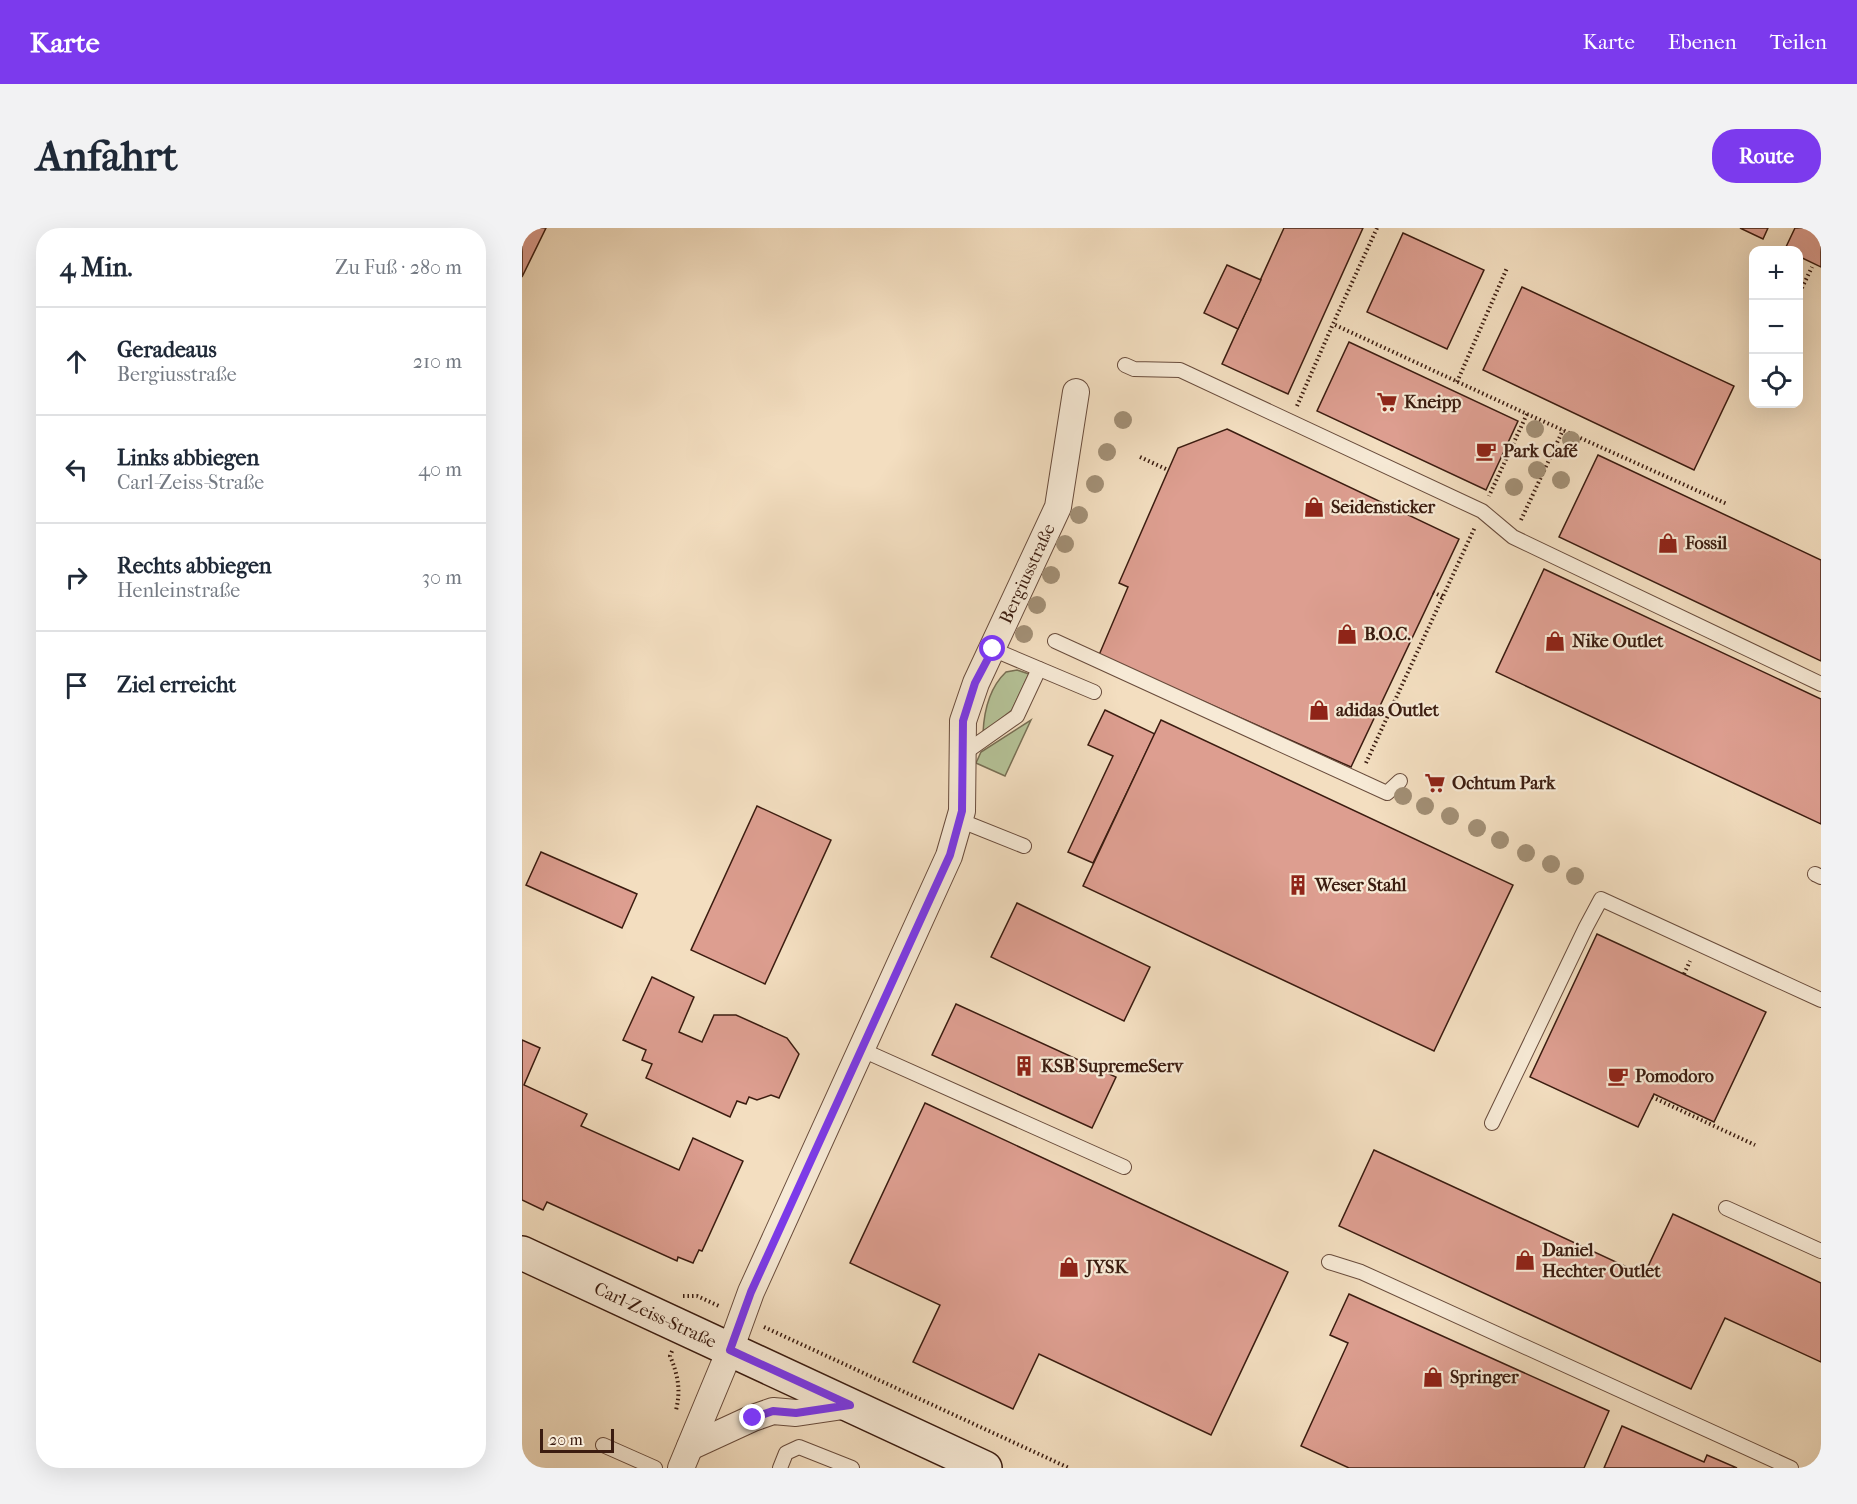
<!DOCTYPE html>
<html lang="de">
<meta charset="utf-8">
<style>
:root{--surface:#fff;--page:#f2f2f3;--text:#1f2937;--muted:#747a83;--line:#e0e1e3;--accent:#7c3aed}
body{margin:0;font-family:"IM FELL French Canon",serif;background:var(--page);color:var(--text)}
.controls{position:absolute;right:18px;top:18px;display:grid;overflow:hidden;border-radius:12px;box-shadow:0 6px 24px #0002}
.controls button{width:54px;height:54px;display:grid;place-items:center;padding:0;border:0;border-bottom:2px solid var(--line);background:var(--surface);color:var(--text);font:30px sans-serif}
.scale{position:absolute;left:18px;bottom:15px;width:74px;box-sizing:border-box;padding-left:6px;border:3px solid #3b1c10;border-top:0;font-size:16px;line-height:21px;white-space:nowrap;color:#3b1c10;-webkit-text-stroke:4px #f7ead6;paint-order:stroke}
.stop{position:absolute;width:18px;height:18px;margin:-14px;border:4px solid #7c3aed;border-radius:50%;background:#fff}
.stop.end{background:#7c3aed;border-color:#fff;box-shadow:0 2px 6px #0008}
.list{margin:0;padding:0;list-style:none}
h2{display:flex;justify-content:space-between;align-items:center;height:78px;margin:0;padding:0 24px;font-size:26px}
h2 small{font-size:20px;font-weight:400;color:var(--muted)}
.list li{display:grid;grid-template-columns:39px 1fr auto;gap:18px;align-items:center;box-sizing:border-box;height:108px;padding:0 24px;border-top:2px solid var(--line)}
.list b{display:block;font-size:22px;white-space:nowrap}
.list p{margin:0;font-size:20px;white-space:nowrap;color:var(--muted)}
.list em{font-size:20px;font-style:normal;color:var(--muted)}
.icon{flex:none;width:33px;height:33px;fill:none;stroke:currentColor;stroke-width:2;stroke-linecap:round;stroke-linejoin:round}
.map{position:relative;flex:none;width:1299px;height:1240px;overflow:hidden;border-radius:24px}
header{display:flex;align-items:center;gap:36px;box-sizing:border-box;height:84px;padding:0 30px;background:var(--accent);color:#fff}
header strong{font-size:28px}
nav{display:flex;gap:33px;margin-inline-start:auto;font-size:21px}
.intro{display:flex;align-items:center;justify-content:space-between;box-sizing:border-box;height:144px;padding:0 36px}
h1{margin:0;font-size:42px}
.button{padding:15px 27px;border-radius:24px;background:var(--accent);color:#fff;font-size:21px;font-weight:700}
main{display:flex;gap:36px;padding:0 36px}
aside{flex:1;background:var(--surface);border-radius:24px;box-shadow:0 6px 24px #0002}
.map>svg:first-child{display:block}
</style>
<header>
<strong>Karte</strong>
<nav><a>Karte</a><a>Ebenen</a><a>Teilen</a></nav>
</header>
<div class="intro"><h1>Anfahrt</h1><a class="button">Route</a></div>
<main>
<aside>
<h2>4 Min.<small>Zu Fuß · 280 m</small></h2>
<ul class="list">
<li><svg class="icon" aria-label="ahead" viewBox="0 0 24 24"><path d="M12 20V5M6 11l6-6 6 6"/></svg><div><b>Geradeaus</b><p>Bergiusstraße</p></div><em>210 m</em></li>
<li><svg class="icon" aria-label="left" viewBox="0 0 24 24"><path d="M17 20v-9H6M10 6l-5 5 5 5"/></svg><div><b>Links abbiegen</b><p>Carl-Zeiss-Straße</p></div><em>40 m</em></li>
<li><svg class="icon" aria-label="right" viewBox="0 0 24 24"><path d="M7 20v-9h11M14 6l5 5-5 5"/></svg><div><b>Rechts abbiegen</b><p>Henleinstraße</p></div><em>30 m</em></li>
<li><svg class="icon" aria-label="arrive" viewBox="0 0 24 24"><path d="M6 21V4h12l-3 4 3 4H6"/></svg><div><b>Ziel erreicht</b></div></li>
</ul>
</aside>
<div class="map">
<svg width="1299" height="1240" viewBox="0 0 1299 1240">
<rect width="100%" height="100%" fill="#f3dec0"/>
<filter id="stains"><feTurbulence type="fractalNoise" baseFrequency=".00333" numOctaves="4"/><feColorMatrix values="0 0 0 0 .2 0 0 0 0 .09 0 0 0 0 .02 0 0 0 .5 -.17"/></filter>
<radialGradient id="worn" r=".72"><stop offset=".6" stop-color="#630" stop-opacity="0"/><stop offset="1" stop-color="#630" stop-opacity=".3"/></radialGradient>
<g fill="#b5c297" stroke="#786f54" stroke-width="1.5">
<path d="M495,442L507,446L490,482L461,505C462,483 467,460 484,444Z"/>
<path d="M509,492L483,548L454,535L459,524Z"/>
</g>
<g fill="#dd9e90" stroke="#3b1c10" stroke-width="1.5">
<path d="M0,0H24L0,49Z"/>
<path d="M762,0H841L766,166L700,136Z"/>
<path d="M1218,0H1246L1241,11Z"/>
<path d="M1273,0H1299V39L1276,28V22L1263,21Z"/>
<path d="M881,5L962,42L925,121L845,84Z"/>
<path d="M705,37L739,52L716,101L682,85Z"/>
<path d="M1000,59L1212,158L1172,242L961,142Z"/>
<path d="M827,114L996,193L964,262L795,183Z"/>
<path d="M705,201L937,311L829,539L577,427L606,359L597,355L656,220Z"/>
<path d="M1076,227L1299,332V433L1037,309Z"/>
<path d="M1022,341L1299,471V596L974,444Z"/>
<path d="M583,482L633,506L571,635L546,624L591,528L566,517Z"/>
<path d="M639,492L991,657L912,823L561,658Z"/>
<path d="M235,578L309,612L243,756L169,722Z"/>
<path d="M19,624L115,666L100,700L4,657Z"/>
<path d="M495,675L628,739L602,793L469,729Z"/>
<path d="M1075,706L1244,784L1192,894L1132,866L1116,899L1008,849Z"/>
<path d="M130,749L172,769L157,804L180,814L192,787H214L265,810L277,826L257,870L249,867L235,872L227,869L224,876L215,873L208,889L124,850L130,836L120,832L124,822L101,812Z"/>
<path d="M434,776L594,849L570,900L410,827Z"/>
<path d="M0,812L18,820L2,857L65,886L59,898L157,942L171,910L221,933L180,1023L177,1022L171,1035L156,1029L155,1033L25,974L21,982L0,972Z"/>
<path d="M403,875L766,1044L689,1207L517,1126L491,1181L391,1134L418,1077L328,1035Z"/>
<path d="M852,922L1122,1047L1151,986L1299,1055V1134L1203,1090L1169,1161L817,998Z"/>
<path d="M827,1066L1087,1183L1062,1240H827L779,1218L826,1115L808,1107Z"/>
<path d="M1100,1198L1182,1234L1185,1227L1215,1240H1082Z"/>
</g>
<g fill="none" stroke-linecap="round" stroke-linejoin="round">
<g stroke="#694c3c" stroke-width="16">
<g id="service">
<path d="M603,137L612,141L658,142L960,283L991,309L1299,456"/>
<path d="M533,413L865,565L878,553"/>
<path d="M470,421L572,464"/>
<path d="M441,526L495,488L517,441"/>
<path d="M437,592L502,618"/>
<path d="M1293,646L1299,649"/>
<path d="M338,821L602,939"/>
<path d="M970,895L1064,699L1079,671L1299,772"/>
<path d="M1204,980L1299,1023"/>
<path d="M807,1034L839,1044L1269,1240"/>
<path d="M81,1217L133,1240"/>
<path d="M258,1240L264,1225L277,1219L330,1240"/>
</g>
</g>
<g stroke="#694c3c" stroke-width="28">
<g id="minor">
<path d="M168,1219L231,1190L251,1183L274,1185L328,1177"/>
<path id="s1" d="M159,1240L208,1122L229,1064L427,628L440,583L441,493L454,455L536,279L554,164"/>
</g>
</g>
<g stroke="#3b1c10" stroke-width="36">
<g id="secondary">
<path id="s2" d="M0,1025L463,1240"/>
</g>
</g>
<g stroke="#3b1c10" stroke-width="4" stroke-dasharray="1.5 3" stroke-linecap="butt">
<path d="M855,0L811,96L1005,186L967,268"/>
<path d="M1276,68L1290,39"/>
<path d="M935,154L985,40"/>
<path d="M775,178L811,96"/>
<path d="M1005,186L1205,276"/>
<path d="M618,229L646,242"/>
<path d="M999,292L1041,202"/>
<path d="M911,364L921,369"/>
<path d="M844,535L953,299"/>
<path d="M1162,746L1168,733"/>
<path d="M1130,869L1233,917"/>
<path d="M161,1068H175L199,1079"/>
<path d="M242,1099L547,1240"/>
<path d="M150,1123L148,1128C156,1147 159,1162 154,1182"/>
</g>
<use href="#service" stroke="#f7ead6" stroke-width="14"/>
<use href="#minor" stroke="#f7ead6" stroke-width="26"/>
<use href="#secondary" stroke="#f7ead6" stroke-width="33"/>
</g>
<g fill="#a28f75">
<circle cx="601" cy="192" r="9"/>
<circle cx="1013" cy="201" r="9"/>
<circle cx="1049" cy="212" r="9"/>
<circle cx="585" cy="224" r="9"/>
<circle cx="1015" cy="242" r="9"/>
<circle cx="1039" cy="252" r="9"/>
<circle cx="573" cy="256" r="9"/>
<circle cx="992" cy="259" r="9"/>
<circle cx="557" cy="287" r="9"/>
<circle cx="543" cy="316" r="9"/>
<circle cx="529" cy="347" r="9"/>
<circle cx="515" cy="377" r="9"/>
<circle cx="502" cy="406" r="9"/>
<circle cx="881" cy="568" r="9"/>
<circle cx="903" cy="578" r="9"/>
<circle cx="928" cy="588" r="9"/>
<circle cx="955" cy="600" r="9"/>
<circle cx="978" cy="612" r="9"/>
<circle cx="1004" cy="625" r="9"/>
<circle cx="1029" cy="636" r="9"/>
<circle cx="1053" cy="648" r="9"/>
</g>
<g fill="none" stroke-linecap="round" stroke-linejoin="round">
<path stroke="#7c3aed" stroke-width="8" d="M231,1190L251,1183L274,1185L328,1177L208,1122L229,1064L428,627L440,583L441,493L453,455L471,421"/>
</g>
<defs>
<g id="supermarket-bare" transform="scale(1.62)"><path d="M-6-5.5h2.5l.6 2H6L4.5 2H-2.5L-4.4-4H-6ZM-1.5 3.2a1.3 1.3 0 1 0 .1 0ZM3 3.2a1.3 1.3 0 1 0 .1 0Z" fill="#8f2418" stroke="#f7ead6" stroke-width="2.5" paint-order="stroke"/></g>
<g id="cafe-bare" transform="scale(1.62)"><path d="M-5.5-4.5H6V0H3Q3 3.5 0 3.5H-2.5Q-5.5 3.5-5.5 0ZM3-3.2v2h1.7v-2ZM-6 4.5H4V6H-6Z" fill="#8f2418" stroke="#f7ead6" stroke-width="2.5" paint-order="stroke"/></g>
<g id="shop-bare" transform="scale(1.62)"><path d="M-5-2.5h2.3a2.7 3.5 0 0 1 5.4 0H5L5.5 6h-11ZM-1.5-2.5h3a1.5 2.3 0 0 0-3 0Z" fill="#8f2418" stroke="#f7ead6" stroke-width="2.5" paint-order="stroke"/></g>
<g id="building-bare" transform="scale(1.62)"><path d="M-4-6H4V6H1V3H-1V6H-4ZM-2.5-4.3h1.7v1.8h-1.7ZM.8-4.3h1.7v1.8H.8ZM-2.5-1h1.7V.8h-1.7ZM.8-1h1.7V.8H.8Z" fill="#8f2418" stroke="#f7ead6" stroke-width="2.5" paint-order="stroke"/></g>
</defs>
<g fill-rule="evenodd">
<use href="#supermarket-bare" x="865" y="174"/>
<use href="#cafe-bare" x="964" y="223"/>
<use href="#shop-bare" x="792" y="279"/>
<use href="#shop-bare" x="1146" y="315"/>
<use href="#shop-bare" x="825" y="406"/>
<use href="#shop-bare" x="1033" y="413"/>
<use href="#shop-bare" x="797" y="482"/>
<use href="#supermarket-bare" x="913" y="555"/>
<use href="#building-bare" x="776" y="657"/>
<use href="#building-bare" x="502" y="838"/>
<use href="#cafe-bare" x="1096" y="848"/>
<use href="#shop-bare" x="1003" y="1032"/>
<use href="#shop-bare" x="547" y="1039"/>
<use href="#shop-bare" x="911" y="1149"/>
</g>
<g text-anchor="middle" stroke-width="4.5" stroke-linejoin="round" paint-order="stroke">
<g font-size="18" font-weight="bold" fill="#3b1c10" stroke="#f7ead6" text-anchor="start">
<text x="882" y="180">Kneipp</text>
<text x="981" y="229">Park Café</text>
<text x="809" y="285">Seidensticker</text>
<text x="1163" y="321">Fossil</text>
<text x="842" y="412">B.O.C.</text>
<text x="1050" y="419">Nike Outlet</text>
<text x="814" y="488">adidas Outlet</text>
<text x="930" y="561">Ochtum Park</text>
<text x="793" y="663">Weser Stahl</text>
<text x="519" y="844">KSB SupremeServ</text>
<text x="1113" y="854">Pomodoro</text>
<text x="1020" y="1028">Daniel<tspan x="1020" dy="21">Hechter Outlet</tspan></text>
<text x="564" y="1045">JYSK</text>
<text x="928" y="1155">Springer</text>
</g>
<g font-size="18" fill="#3b1c10" stroke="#f7ead6">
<text dy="6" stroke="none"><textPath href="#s1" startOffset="966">Bergiusstraße</textPath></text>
<text dy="6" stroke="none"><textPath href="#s2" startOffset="147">Carl-Zeiss-Straße</textPath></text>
</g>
</g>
<rect width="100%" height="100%" filter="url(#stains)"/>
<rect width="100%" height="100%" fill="url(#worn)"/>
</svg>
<div class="controls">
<button>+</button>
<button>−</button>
<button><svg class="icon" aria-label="locate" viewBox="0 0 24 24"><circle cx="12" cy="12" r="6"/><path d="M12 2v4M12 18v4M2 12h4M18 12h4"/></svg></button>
</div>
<div class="scale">20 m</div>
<div class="stop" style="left:471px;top:421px"></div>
<div class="stop end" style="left:231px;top:1190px"></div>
</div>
</main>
